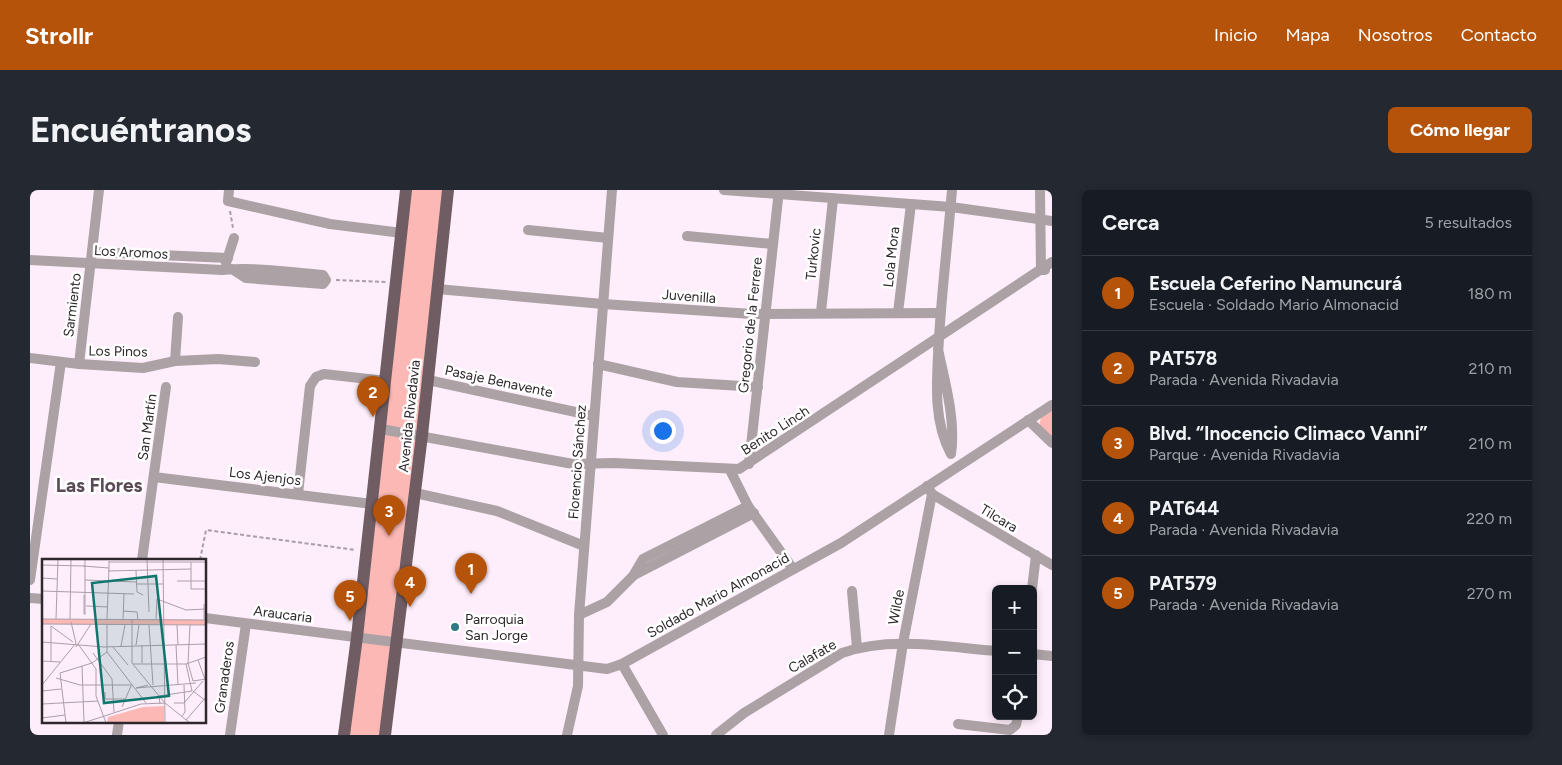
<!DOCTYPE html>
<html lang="es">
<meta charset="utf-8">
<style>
:root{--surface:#171b24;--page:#242831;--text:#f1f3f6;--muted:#9ea1a6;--line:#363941;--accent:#b45309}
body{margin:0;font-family:Figtree,sans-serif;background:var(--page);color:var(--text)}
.controls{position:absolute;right:15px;bottom:15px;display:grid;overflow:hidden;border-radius:8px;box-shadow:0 2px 8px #0003}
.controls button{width:45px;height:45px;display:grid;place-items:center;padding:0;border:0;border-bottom:1px solid var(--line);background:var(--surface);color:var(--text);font:25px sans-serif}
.you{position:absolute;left:632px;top:240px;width:18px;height:18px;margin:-12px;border:4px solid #fff;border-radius:50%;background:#1a73e8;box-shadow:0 0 0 8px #1a73e833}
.badge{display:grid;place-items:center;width:32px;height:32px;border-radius:50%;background:var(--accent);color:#fff;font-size:16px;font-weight:700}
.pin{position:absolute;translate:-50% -41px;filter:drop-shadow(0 1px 2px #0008)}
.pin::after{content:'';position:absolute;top:26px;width:18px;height:15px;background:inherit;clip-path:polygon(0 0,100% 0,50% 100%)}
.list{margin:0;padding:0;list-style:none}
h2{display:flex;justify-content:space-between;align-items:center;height:65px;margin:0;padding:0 20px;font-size:21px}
h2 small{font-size:16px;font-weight:400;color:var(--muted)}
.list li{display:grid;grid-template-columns:32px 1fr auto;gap:15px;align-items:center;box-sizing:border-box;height:75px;padding:0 20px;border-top:1px solid var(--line)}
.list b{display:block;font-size:19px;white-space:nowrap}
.list p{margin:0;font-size:16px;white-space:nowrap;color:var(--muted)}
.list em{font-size:16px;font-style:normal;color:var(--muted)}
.icon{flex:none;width:28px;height:28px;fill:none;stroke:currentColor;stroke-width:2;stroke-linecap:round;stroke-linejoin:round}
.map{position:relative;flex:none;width:1022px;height:545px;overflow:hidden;border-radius:8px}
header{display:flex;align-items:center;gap:30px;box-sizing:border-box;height:70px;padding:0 25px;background:var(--accent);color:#fff}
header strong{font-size:24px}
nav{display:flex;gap:28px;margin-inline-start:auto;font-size:18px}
.intro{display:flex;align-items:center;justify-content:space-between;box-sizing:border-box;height:120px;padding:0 30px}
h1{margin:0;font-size:35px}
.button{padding:12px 22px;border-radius:8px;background:var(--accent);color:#fff;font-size:18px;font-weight:700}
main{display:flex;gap:30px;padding:0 30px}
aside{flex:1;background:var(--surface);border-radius:8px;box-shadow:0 2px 8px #0003}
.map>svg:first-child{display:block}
</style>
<header>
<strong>Strollr</strong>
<nav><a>Inicio</a><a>Mapa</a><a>Nosotros</a><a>Contacto</a></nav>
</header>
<div class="intro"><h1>Encuéntranos</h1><a class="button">Cómo llegar</a></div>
<main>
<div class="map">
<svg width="1022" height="545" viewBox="0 0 1022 545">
<rect width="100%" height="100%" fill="#feeefb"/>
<g fill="#fbb8b4">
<path d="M376,0H418L355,545H314Z"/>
<path d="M1022,221V247L1009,236L1011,227Z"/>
</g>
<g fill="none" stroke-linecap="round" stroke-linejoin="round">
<g stroke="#a99da7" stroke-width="2" stroke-dasharray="4 2.5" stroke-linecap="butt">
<path d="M200,21L203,38"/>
<path d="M306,90L356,92"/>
<path d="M170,370L176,340L326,360"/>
</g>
<g stroke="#aca1a4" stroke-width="10">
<path d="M199,0L198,11L300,34L372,43"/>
<path d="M694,0L921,17L1022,31"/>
<path d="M1010,0L1011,80H1015"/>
<path d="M498,40L578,48"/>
<path d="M657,46L743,54"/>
<path d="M62,62L198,68"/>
<path d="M0,70L192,80C226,77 260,82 293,85L296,90L293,94L216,88L202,79"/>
<path d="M196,73L204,48"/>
<path d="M407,99L573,114L722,124L910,123"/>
<path d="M791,122L803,9"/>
<path d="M868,123L881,14"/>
<path d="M908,159C915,193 926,230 921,264C902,229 907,187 909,148C912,99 918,49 922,0"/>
<path d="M0,168L49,174L113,178L145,171L188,169L225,172"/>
<path d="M145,171L148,127"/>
<path d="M49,174L69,0"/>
<path d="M568,174L647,192L728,197"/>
<path d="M398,190L564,226"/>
<path d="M998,230L1022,253"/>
<path d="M351,239L543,274L584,273L709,279L1022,72"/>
<path d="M719,274L749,0"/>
<path d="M700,280L718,316L763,379"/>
<path d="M124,287L342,314"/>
<path d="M385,303L467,321L554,356"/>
<path d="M268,304L280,196L286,187L294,184L356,191"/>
<path d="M902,304L1022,375"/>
<path d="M112,370L136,197"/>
<path d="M604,385L724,323"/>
<path d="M0,390L31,172"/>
<path d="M1002,399L1006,365"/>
<path d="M822,401L827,458"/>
<path d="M0,408L14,409"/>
<path d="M549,425L577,412L603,386L613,369L718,316"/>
<path d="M175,428L577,479L592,474L811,353L1022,215"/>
<path d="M1003,464L1022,466"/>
<path d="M592,474L633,545"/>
<path d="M928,534L980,540L986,535L988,526"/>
<path d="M87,545L89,531"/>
<path d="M200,545L216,434"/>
<path d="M537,545L548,496L549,425L582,0"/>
<path d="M686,545L714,523L812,463C860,446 916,457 966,461"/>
<path d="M859,545L873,453L902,304L897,296"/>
</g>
<g stroke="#6f5d63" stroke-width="12">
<path d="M314,545L327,447L376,0"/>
<path d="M355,545L392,245L418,0"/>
</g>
</g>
<circle fill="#317982" stroke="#fff" stroke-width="2" cx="425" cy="437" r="5"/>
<g text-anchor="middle" stroke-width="5" stroke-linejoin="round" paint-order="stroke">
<g font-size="14" fill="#2e272c" stroke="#fff">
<text transform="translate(101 62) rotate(3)" y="5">Los Aromos</text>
<text transform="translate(783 64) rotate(-84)" y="5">Turkovic</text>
<text transform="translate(861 67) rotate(-84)" y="5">Lola Mora</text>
<text transform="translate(659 106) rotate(4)" y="5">Juvenilla</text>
<text transform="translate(42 115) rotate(-83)" y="5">Sarmiento</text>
<text transform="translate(720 135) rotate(-84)" y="5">Gregorio de la Ferrere</text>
<text transform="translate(88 161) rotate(1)" y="5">Los Pinos</text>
<text transform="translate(469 191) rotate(12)" y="5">Pasaje Benavente</text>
<text transform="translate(379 226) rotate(-84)" y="5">Avenida Rivadavia</text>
<text transform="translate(117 237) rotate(-82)" y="5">San Martín</text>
<text transform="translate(745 240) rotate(-33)" y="5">Benito Linch</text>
<text transform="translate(547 272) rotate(-86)" y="5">Florencio Sánchez</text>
<text transform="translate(235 286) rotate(7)" y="5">Los Ajenjos</text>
<text transform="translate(969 328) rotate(31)" y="5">Tilcara</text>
<text transform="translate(688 405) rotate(-29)" y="5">Soldado Mario Almonacid</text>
<text transform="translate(866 417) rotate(-79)" y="5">Wilde</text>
<text transform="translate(253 424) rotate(7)" y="5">Araucaria</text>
<text transform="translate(782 466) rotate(-30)" y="5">Calafate</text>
<text transform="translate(194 487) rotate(-82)" y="5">Granaderos</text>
</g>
<g font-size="14" fill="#2e272c" stroke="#fff" text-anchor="start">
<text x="435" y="434">Parroquia<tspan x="435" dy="16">San Jorge</tspan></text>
</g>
<g font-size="19" font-weight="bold" fill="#594a56" stroke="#fff">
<text x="69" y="302">Las Flores</text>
</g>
</g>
<g transform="translate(12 369)">
<rect width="164" height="164" fill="#feeefb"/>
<path d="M0,60L164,61V66L0,65ZM122,147V164H65L66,158L101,148Z" fill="#fbb8b4"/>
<path fill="none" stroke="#ab9ea8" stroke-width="1" d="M105,0L107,53M121,0L123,164M67,3H164M149,3V30H164M0,6L43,7M41,7L67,9V2M66,12L149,10M94,12L95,33L101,36M0,19L15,20M43,21L94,23M135,22H164M94,25H121M0,32L92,35M42,36V55M44,47L66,48M81,52L95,53L96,61M43,56V0M0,60L164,61M14,60L16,0M28,60L29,0M65,60L67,9M114,60L115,40L144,51L164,50M81,61L82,35M90,61V104L122,143M162,61V45M0,65L164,66M65,65V93L104,144M107,66L111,126M135,66L136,86M148,66L146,104L151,122L164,120M9,67L31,83M0,83L62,88L164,85M36,85L54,110V137L64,164M94,86L97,66M134,86L136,126M79,87L83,66M34,88L49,65M71,88L86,106M51,94L70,120L72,153M156,101L164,123M0,102L18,103M9,102V67M100,104V86M91,105H144L164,98M144,105L150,132M40,107L42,163M14,119L38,126H90M0,126L34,84L29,63M106,126L94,129L154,124M0,132L19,130M151,132L164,142M63,133V140H83M132,144H142L161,122M0,145L56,142M118,145L117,137L150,132M80,148L89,127M140,157L143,153L142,126M0,159L23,156M144,161L164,138M24,164L18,114L50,104L65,93M41,164L99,145L123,144L148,164"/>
<path fill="#0f766e" fill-opacity="0.15" stroke="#0f766e" stroke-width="2.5" d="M114,17L127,137L62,144L50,24Z"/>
<rect width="164" height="164" fill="none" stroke="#2e272c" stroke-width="2.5"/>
</g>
</svg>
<div class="controls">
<button>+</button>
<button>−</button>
<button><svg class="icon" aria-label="locate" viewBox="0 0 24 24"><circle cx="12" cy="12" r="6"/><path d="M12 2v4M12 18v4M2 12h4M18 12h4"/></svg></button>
</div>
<div class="you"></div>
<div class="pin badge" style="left:441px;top:404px">1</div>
<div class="pin badge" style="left:343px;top:227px">2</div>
<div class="pin badge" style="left:359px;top:346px">3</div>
<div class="pin badge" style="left:380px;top:417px">4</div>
<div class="pin badge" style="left:320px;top:431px">5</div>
</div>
<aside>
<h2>Cerca<small>5 resultados</small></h2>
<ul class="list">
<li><span class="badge">1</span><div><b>Escuela Ceferino Namuncurá</b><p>Escuela · Soldado Mario Almonacid</p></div><em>180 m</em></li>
<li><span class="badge">2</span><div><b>PAT578</b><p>Parada · Avenida Rivadavia</p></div><em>210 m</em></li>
<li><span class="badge">3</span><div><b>Blvd. “Inocencio Climaco Vanni”</b><p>Parque · Avenida Rivadavia</p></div><em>210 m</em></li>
<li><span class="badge">4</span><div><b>PAT644</b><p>Parada · Avenida Rivadavia</p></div><em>220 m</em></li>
<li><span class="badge">5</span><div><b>PAT579</b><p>Parada · Avenida Rivadavia</p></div><em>270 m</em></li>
</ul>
</aside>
</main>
